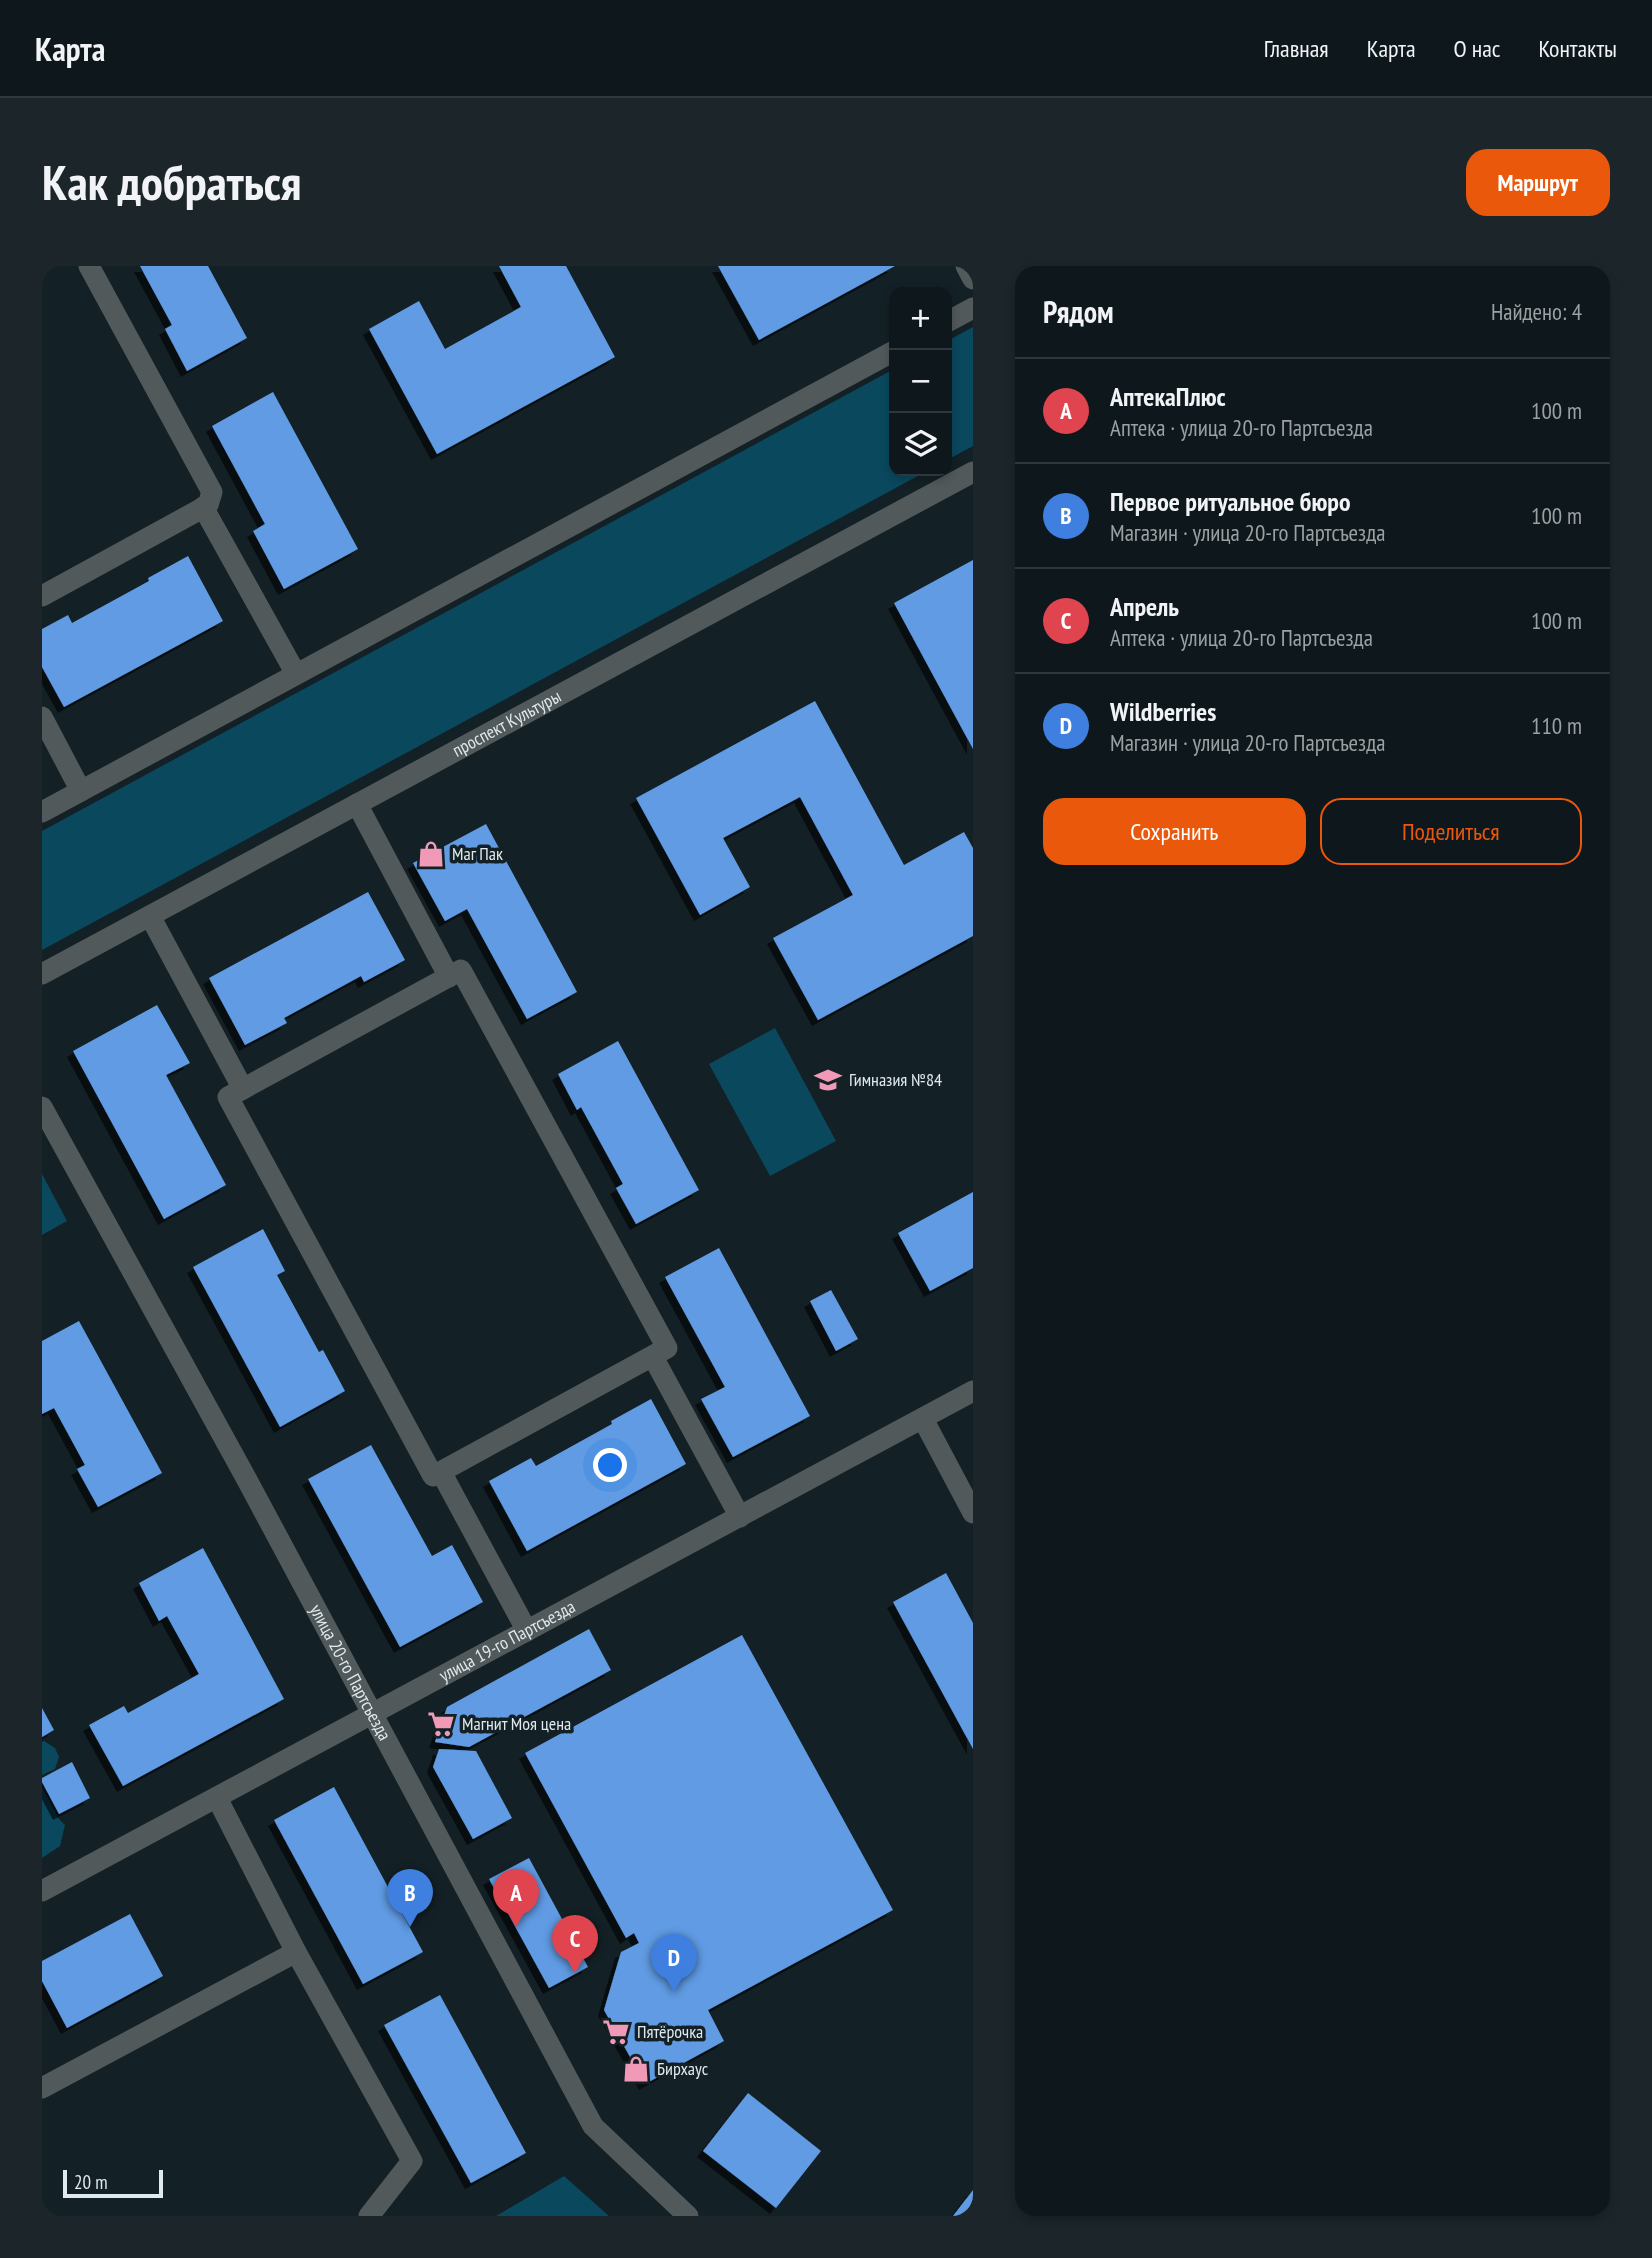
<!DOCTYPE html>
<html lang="ru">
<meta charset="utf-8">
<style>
:root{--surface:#0e181c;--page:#1c2529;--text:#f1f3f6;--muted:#9ba0a3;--line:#2e373b;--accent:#ea580c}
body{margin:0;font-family:"PT Sans Narrow",sans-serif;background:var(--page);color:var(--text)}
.controls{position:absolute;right:21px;top:21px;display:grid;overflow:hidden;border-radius:14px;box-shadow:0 4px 10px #0003}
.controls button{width:63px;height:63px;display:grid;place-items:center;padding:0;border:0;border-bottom:2px solid var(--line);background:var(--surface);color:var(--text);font:35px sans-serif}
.scale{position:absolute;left:21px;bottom:18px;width:100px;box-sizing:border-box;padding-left:7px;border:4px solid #e0e9ed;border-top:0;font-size:19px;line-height:24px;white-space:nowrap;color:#e0e9ed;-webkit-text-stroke:5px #132025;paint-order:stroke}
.you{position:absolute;left:569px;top:1200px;width:24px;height:24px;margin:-18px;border:5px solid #fff;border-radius:50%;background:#1a73e8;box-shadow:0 0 0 10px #1a73e833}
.badge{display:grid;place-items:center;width:46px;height:46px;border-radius:50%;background:var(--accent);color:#fff;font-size:23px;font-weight:700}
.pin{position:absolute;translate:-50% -58px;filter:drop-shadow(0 2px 4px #0008)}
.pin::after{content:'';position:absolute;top:37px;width:24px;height:21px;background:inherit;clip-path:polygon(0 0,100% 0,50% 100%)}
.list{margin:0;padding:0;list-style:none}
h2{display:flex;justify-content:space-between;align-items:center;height:91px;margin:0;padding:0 28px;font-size:30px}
h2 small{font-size:23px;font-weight:400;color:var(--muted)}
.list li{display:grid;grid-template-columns:46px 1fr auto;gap:21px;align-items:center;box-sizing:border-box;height:105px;padding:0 28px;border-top:2px solid var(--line)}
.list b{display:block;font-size:26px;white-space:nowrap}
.list p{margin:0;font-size:23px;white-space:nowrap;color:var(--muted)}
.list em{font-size:23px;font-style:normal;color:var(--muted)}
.actions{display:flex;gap:14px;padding:21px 28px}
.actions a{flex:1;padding:16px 0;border:2px solid var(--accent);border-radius:21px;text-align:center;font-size:24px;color:var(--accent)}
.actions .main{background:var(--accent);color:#fff}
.icon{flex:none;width:38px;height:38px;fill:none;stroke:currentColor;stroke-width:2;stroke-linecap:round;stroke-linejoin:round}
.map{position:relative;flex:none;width:931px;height:1950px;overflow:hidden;border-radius:21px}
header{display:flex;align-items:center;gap:42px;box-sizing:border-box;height:98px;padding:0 35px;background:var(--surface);border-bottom:2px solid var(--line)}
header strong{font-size:33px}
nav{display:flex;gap:38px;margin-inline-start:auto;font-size:24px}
.intro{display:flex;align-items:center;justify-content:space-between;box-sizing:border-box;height:168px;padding:0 42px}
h1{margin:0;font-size:49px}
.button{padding:18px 32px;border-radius:21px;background:var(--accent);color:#fff;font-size:24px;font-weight:700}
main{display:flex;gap:42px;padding:0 42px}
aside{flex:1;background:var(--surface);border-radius:21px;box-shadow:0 4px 10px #0003}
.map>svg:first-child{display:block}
</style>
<header>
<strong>Карта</strong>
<nav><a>Главная</a><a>Карта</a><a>О нас</a><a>Контакты</a></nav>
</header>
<div class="intro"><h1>Как добраться</h1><a class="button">Маршрут</a></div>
<main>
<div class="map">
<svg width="931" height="1950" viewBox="0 0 931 1950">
<defs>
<filter id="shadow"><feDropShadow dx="-6" dy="6" stdDeviation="0" flood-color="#0009"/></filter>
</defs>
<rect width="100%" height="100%" fill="#132025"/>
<g fill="#0a485e">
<path d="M931,61V180L905,194V75Z"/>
<path d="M852,103V205H885L0,684V565Z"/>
<path d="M733,762L794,875L728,910L667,798Z"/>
<path d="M0,908L25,955L0,969Z"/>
<path d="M2,1475L13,1482L17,1491L13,1503L0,1509V1476Z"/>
<path d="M0,1521L17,1553L23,1559L18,1580L0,1592Z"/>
<path d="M522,1910L567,1950H454Z"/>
</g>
<g fill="#609be3" filter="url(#shadow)">
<path d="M98,0H166L205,72L145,105L123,63L130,59Z"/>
<path d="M457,0H524L573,91L395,188L327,63L377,35L403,83L479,41Z"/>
<path d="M676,0H853L717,74Z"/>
<path d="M231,126L316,283L242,323L211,265L223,258L170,160Z"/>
<path d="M146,290L181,355L22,441L0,401V363L26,349L30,357L107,315L106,312Z"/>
<path d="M931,294V483L852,337Z"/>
<path d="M773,435L862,599L922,566L931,582V670L776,754L731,672L811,629L758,531L681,572L708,621L658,649L594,532Z"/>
<path d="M444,558L535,726L485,753L425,643L403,655L371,597Z"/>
<path d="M326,626L363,694L322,716L319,710L242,752L245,757L203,779L167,712Z"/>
<path d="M115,739L148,797L124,809L184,919L122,953L31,785Z"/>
<path d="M576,775L657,924L594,958L574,922L581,918L539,841L535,844L516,808Z"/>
<path d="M931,926V1002L888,1025L856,967Z"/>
<path d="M221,963L243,1005L235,1009L277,1086L281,1084L303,1125L238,1161L151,1001Z"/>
<path d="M677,982L768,1150L691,1191L659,1133L683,1121L623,1011Z"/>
<path d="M789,1024L816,1073L794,1085L768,1035Z"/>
<path d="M37,1055L120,1207L56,1241L35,1203L43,1199L12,1142L0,1148V1075Z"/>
<path d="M609,1133L644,1198L485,1285L447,1215L489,1192L494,1200L570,1158L569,1155Z"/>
<path d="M329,1179L390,1290L410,1279L441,1336L358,1381L266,1213Z"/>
<path d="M161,1282L242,1433L81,1520L47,1459L82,1440L86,1447L157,1408L125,1350L117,1355L97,1317Z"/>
<path d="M904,1307L931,1357V1483L851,1336Z"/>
<path d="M547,1363L569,1404L427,1481L393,1476L405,1441Z"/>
<path d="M700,1369L851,1644L666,1744L682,1775L603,1818L562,1744L579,1686L597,1677L592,1667L584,1672L483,1487Z"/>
<path d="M0,1442L12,1464L0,1471Z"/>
<path d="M397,1483L434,1485L470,1552L431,1573L391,1501Z"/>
<path d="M30,1496L48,1532L17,1548L0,1516V1512Z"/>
<path d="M292,1521L381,1686L321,1718L232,1554Z"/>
<path d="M487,1592L546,1701L507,1722L447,1613Z"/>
<path d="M88,1648L121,1710L25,1762L0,1715V1695Z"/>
<path d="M398,1729L484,1887L429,1917L342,1759Z"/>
<path d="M706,1827L779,1885L734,1942L661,1885Z"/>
<path d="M931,1924V1950H911Z"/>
</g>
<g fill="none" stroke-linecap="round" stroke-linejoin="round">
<g stroke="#52595a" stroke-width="21">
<path d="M924,0L931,13"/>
<path d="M905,56L931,42"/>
<path d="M161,241L254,408"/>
<path d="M0,330L166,239L170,226L47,0"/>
<path d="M0,451L39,525"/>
<path d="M315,538L407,711"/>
<path d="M0,546L852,85"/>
<path d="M108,650L201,823"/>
<path d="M419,704L625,1082L391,1210L186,831Z"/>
<path id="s1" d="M0,708L931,206"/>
<path id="s2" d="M0,841L204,1212L551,1860L646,1950"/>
<path d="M611,1091L698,1251"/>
<path d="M881,1153L931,1247"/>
<path d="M399,1206L485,1365"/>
<path d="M175,1532L254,1686L370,1895L327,1950"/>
<path id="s3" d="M0,1625L931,1125"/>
<path d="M0,1822L254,1686"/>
</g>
</g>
<defs>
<g id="shop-bare" transform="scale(2.1)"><path d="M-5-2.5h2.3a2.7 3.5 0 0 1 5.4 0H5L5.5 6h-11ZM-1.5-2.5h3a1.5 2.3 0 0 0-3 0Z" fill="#f09ab7" stroke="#132025" stroke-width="2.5" paint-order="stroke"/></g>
<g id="school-bare" transform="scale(2.1)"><path d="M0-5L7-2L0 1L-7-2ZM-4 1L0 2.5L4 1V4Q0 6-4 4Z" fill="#f09ab7" stroke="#132025" stroke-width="2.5" paint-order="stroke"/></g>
<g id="supermarket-bare" transform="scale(2.1)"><path d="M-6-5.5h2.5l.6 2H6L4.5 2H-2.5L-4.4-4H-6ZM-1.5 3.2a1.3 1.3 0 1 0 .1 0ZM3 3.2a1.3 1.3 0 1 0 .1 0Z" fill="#f09ab7" stroke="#132025" stroke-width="2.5" paint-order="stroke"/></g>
</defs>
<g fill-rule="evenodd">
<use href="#shop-bare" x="389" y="588"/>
<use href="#school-bare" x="786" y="814"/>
<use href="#supermarket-bare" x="399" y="1458"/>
<use href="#supermarket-bare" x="574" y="1766"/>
<use href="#shop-bare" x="594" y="1803"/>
</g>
<g text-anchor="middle" stroke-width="7" stroke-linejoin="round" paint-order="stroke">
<g font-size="18" fill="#e0e9ed" stroke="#132025">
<text dy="6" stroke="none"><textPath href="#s1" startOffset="528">проспект Культуры</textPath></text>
<text dy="6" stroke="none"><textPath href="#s3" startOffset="528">улица 19-го Партсъезда</textPath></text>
<text dy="6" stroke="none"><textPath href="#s2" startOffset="644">улица 20-го Партсъезда</textPath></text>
</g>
<g font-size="18" fill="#e0e9ed" stroke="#132025" text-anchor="start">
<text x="410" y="594">Маг Пак</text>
<text x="807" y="820">Гимназия №84</text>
<text x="420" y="1464">Магнит Моя цена</text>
<text x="595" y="1772">Пятёрочка</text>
<text x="615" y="1809">Бирхаус</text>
</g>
</g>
</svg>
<div class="controls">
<button>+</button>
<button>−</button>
<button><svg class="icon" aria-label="layers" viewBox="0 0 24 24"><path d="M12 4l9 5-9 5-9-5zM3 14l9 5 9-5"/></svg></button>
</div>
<div class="scale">20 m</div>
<div class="you"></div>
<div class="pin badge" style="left:474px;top:1661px;background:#e0444e">A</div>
<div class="pin badge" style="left:368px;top:1661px;background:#3f7fe0">B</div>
<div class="pin badge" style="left:533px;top:1707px;background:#e0444e">C</div>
<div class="pin badge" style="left:632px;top:1726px;background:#3f7fe0">D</div>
</div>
<aside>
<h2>Рядом<small>Найдено: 4</small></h2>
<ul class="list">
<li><span class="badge" style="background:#e0444e">A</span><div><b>АптекаПлюс</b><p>Аптека · улица 20-го Партсъезда</p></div><em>100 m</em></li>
<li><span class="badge" style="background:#3f7fe0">B</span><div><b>Первое ритуальное бюро</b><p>Магазин · улица 20-го Партсъезда</p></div><em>100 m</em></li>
<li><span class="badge" style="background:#e0444e">C</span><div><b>Апрель</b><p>Аптека · улица 20-го Партсъезда</p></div><em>100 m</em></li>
<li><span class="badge" style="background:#3f7fe0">D</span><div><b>Wildberries</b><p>Магазин · улица 20-го Партсъезда</p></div><em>110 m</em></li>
</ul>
<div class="actions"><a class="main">Сохранить</a><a>Поделиться</a></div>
</aside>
</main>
